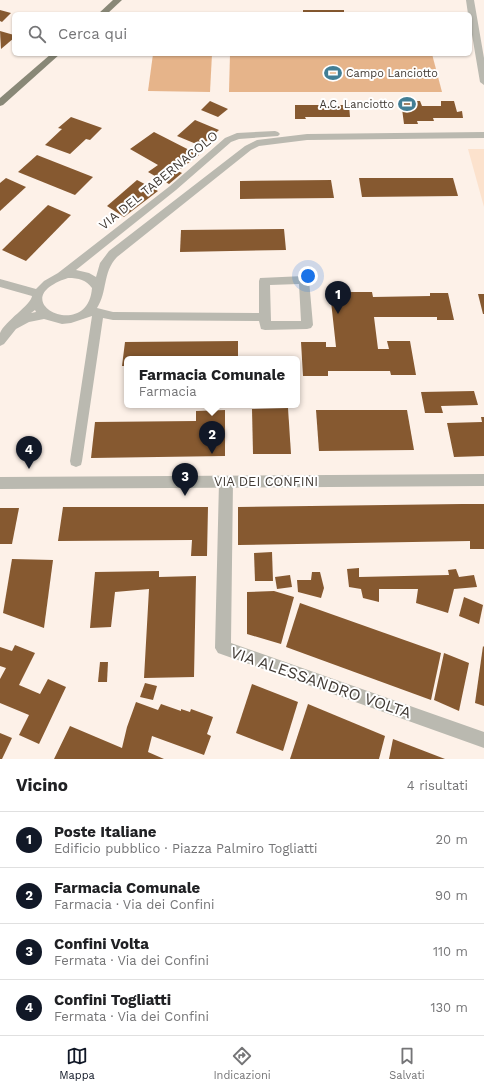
<!DOCTYPE html>
<html lang="it">
<meta charset="utf-8">
<style>
:root{--surface:#fff;--page:#f6f6f6;--text:#202124;--muted:#757577;--line:#e0e0e0;--accent:#111827}
body{margin:0;font-family:"Work Sans",sans-serif;background:var(--page);color:var(--text)}
.you{position:absolute;left:308px;top:276px;width:14px;height:14px;margin:-10px;border:3px solid #fff;border-radius:50%;background:#1a73e8;box-shadow:0 0 0 6px #1a73e833}
.badge{display:grid;place-items:center;width:26px;height:26px;border-radius:50%;background:var(--accent);color:#fff;font-size:13px;font-weight:700}
.pin{position:absolute;translate:-50% -33px;filter:drop-shadow(0 1px 2px #0008)}
.pin::after{content:'';position:absolute;top:21px;width:14px;height:12px;background:inherit;clip-path:polygon(0 0,100% 0,50% 100%)}
.popup{position:absolute;left:124px;top:356px;width:176px;height:52px;box-sizing:border-box;display:grid;place-content:center;border-radius:6px;background:var(--surface);filter:drop-shadow(0 1px 3px #0005);font-size:13px;white-space:nowrap;color:var(--muted)}
.popup b{font-size:15px;color:var(--text)}
.popup::after{content:'';position:absolute;left:50%;top:100%;margin-left:-8px;border:8px solid transparent;border-top-color:var(--surface)}
.list{margin:0;padding:0;list-style:none}
h2{display:flex;justify-content:space-between;align-items:center;height:52px;margin:0;padding:0 16px;font-size:17px}
h2 small{font-size:13px;font-weight:400;color:var(--muted)}
.list li{display:grid;grid-template-columns:26px 1fr auto;gap:12px;align-items:center;box-sizing:border-box;height:56px;padding:0 16px;border-top:1px solid var(--line)}
.list b{display:block;font-size:15px;white-space:nowrap}
.list p{margin:0;font-size:13px;white-space:nowrap;color:var(--muted)}
.list em{font-size:13px;font-style:normal;color:var(--muted)}
.icon{flex:none;width:22px;height:22px;fill:none;stroke:currentColor;stroke-width:2;stroke-linecap:round;stroke-linejoin:round}
.map{position:relative;flex:none;width:484px;height:759px;overflow:hidden}
.search{position:absolute;background:var(--surface);box-shadow:0 1px 3px #0004;left:12px;right:12px;top:12px;height:44px;display:flex;align-items:center;gap:10px;box-sizing:border-box;padding:0 14px;border-radius:6px;color:var(--muted);font-size:15px}
.sheet{height:276px;background:var(--surface)}
nav{display:flex;justify-content:space-around;align-items:center;box-sizing:border-box;height:56px;border-top:1px solid var(--line);background:var(--surface);font-size:11px;color:var(--muted)}
nav a{display:grid;justify-items:center;gap:2px}
nav .on{color:var(--accent)}
.map>svg:first-child{display:block}
</style>
<div class="map">
<svg width="484" height="759" viewBox="0 0 484 759">
<rect width="100%" height="100%" fill="#fdf1e8"/>
<path fill="#fce2cd" d="M468,149H484V207Z"/>
<g fill="#e6b48a">
<path d="M153,54H212L210,92L148,91Z"/>
<path d="M230,54H432L442,92H229Z"/>
</g>
<g fill="#865930">
<path d="M0,10L11,13L2,22L0,21Z"/>
<rect x="303" y="10" width="41" height="4"/>
<path d="M0,31L14,35V38L1,49Z"/>
<path d="M210,101L228,109L218,117L201,110Z"/>
<path d="M401,101H420L422,106H441V101H454L457,112L462,111L463,118H433L434,121H417L418,124H404Z"/>
<path d="M295,105H349L350,117H305L306,119H295Z"/>
<path d="M71,117L102,128L90,140L86,139L70,154L45,145L62,129L58,128Z"/>
<path d="M195,120L219,130L201,146L177,136Z"/>
<path d="M154,132L199,155L178,171L182,173L169,184L148,172L158,165L130,149Z"/>
<path d="M37,155L93,177L75,195L18,172Z"/>
<path d="M6,178L26,187L0,211V183Z"/>
<path d="M359,178H453L458,196L362,197Z"/>
<path d="M137,180L158,191L124,217L107,206Z"/>
<path d="M331,180L334,198L240,199V181Z"/>
<path d="M48,205L71,215L26,261L2,250Z"/>
<path d="M284,229L286,250L180,252L181,230Z"/>
<path d="M330,292H372L373,297L430,296V293H448L454,320H437V317H374L378,349H389L387,341H410L416,375H391L390,371H328V376H303L301,342H326V347H336Z"/>
<path d="M478,294H484V314H483Z"/>
<path d="M238,341V359H127V366H122L125,342Z"/>
<path d="M474,391L478,405L441,406L443,413H425L421,392Z"/>
<path d="M288,408L291,454H253L252,409Z"/>
<path d="M225,410V456L91,458L95,422L196,421V411Z"/>
<path d="M316,410H407L414,450L319,451Z"/>
<path d="M481,417H484V456L454,457L447,423L482,422Z"/>
<path d="M462,504H484V549H470V541L238,545V507Z"/>
<path d="M63,507H208L207,556H191L192,540L58,541Z"/>
<path d="M0,508H19L12,544H0Z"/>
<path d="M272,552L273,581H255L254,553Z"/>
<path d="M12,559L53,560L44,628L3,613Z"/>
<path d="M359,568V577L449,575L448,570L456,569L459,577L474,575L477,587L454,589L448,613L416,603L418,589H379V602L363,598L361,589L349,587L347,569Z"/>
<path d="M159,571V577L196,576L194,677L144,678L149,589L115,592L111,627L90,628L95,572Z"/>
<path d="M312,572H320L324,588L321,598L298,592L297,580H311Z"/>
<path d="M290,575L292,587L277,589L275,577Z"/>
<path d="M274,591L294,597L281,644L247,634V592Z"/>
<path d="M464,597L483,605L479,624L459,616Z"/>
<path d="M300,603L441,653L431,700L286,647Z"/>
<path d="M15,645L35,653L19,685L40,694L48,679L66,687L39,744L19,735L29,715L0,703V679L6,668L0,666V647L12,651Z"/>
<path d="M483,646L484,647V706L475,703Z"/>
<path d="M444,653L469,663L459,711L434,700Z"/>
<path d="M100,662H108L107,682H98Z"/>
<path d="M145,683L157,686L153,700L140,697Z"/>
<path d="M252,684L298,702L283,751L236,733Z"/>
<path d="M136,702L158,710L161,704L181,711V709L190,712L191,709L213,717L207,734L211,736L204,755L152,736L148,752L164,759H54L70,726L122,748L127,727Z"/>
<path d="M308,704L385,736L379,759H290Z"/>
<path d="M0,733L12,738L2,759H0Z"/>
<path d="M393,739L445,759H389Z"/>
</g>
<g fill="none" stroke-linecap="round" stroke-linejoin="round">
<g fill="#bab9b0" fill-rule="evenodd">
<path d="M466,0H474L484,58V85L480,82L470,23V14H468Z"/>
<path d="M275,131L278,132L280,134L278,136L239,139L231,142L176,190L76,270L89,273L96,277L100,263L109,251L245,146L257,140L307,134L484,132V138L307,140L259,146L251,150L117,257C102,273 108,291 97,308L113,312L259,313V281L260,278L304,276L308,277L309,280L313,325L311,328L307,329L265,330L261,329L259,321L113,320L103,318L82,461L81,465L76,467L71,465L70,461L92,316L71,323L62,324L44,319L29,322L16,329L4,344L0,346C0,342 0,336 0,333C5,321 31,305 32,296L0,287V279L36,289L44,281L58,273L170,186L225,138L237,133ZM68,278C79,278 86,280 92,288C88,344 0,300 68,278ZM299,284L301,321H271L270,285ZM35,310L36,312L31,313Z"/>
<path d="M226,476L231,478L233,482L231,643L484,732V748L218,653L215,648L219,482L221,478Z"/>
</g>
<path fill="#bab9b0" fill-rule="evenodd" d="M484,474V486L0,489V477Z"/>
<g fill="#898877" fill-rule="evenodd">
<path d="M113,0H122L107,14H98Z"/>
<path d="M51,54H60L3,105L0,106V98Z"/>
</g>
</g>
<defs>
<g id="stadium-bare" transform="scale(1.38)"><path d="M0-5a6.5 5 0 1 0 0 10a6.5 5 0 1 0 0-10ZM-3.5-1.8h7v3.6h-7Z" fill="#427e95" stroke="#fff" stroke-width="2.5" paint-order="stroke"/></g>
</defs>
<g fill-rule="evenodd">
<use href="#stadium-bare" x="333" y="73"/>
<use href="#stadium-bare" x="407" y="104"/>
</g>
<g text-anchor="middle" stroke-width="4" stroke-linejoin="round" paint-order="stroke">
<g font-size="11" fill="#413a34" stroke="#fff" text-anchor="start">
<text x="346" y="77">Campo Lanciotto</text>
<text x="394" y="108" text-anchor="end">A.C. Lanciotto</text>
</g>
<g font-size="13" fill="#413a34" stroke="#fff">
<text transform="translate(158 180) rotate(-39)" y="5">VIA DEL TABERNACOLO</text>
<text x="266" y="486">VIA DEI CONFINI</text>
</g>
<g font-size="16" fill="#413a34" stroke="#fff">
<text transform="translate(321 682) rotate(19)" y="6">VIA ALESSANDRO VOLTA</text>
</g>
</g>
</svg>
<div class="you"></div>
<div class="pin badge" style="left:338px;top:314px">1</div>
<div class="pin badge" style="left:212px;top:454px">2</div>
<div class="popup"><b>Farmacia Comunale</b>Farmacia</div>
<div class="pin badge" style="left:185px;top:496px">3</div>
<div class="pin badge" style="left:29px;top:469px">4</div>
<div class="search"><svg class="icon" aria-label="search" viewBox="0 0 24 24"><circle cx="10" cy="10" r="6"/><path d="M15 15l6 6"/></svg>Cerca qui</div>
</div>
<section class="sheet">
<h2>Vicino<small>4 risultati</small></h2>
<ul class="list">
<li><span class="badge">1</span><div><b>Poste Italiane</b><p>Edificio pubblico · Piazza Palmiro Togliatti</p></div><em>20 m</em></li>
<li><span class="badge">2</span><div><b>Farmacia Comunale</b><p>Farmacia · Via dei Confini</p></div><em>90 m</em></li>
<li><span class="badge">3</span><div><b>Confini Volta</b><p>Fermata · Via dei Confini</p></div><em>110 m</em></li>
<li><span class="badge">4</span><div><b>Confini Togliatti</b><p>Fermata · Via dei Confini</p></div><em>130 m</em></li>
</ul>
</section>
<nav>
<a class="on"><svg class="icon" aria-label="map" viewBox="0 0 24 24"><path d="M3 6l6-2 6 2 6-2v14l-6 2-6-2-6 2zM9 4v14M15 6v14"/></svg>Mappa</a>
<a><svg class="icon" aria-label="directions" viewBox="0 0 24 24"><path d="M12 3l9 9-9 9-9-9zM9 14v-3h6M13 9l2 2-2 2"/></svg>Indicazioni</a>
<a><svg class="icon" aria-label="saved" viewBox="0 0 24 24"><path d="M7 4h10v16l-5-4-5 4z"/></svg>Salvati</a>
</nav>
